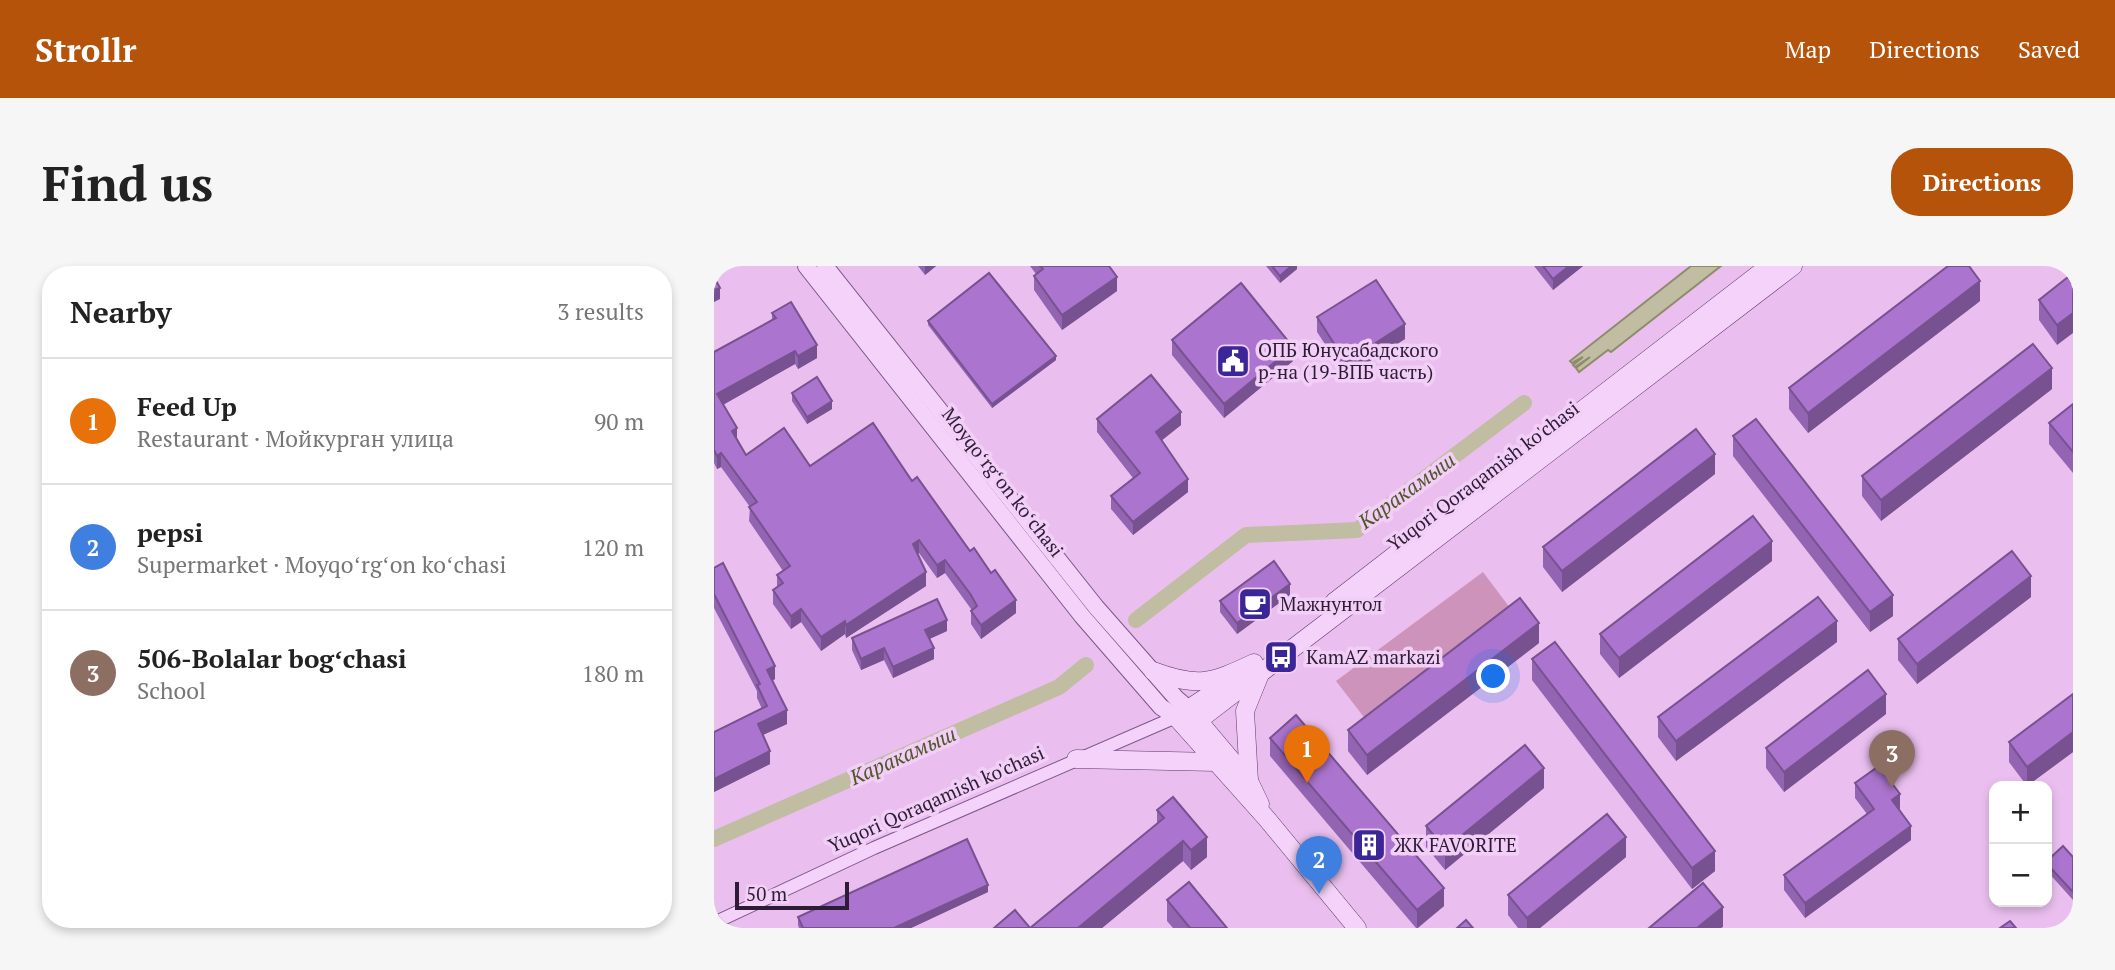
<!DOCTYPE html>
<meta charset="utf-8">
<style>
:root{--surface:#fff;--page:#f6f6f6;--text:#222;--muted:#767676;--line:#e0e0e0;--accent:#b45309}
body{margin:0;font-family:"PT Serif",serif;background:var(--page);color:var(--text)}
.controls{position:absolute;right:21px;bottom:21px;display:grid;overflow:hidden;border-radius:14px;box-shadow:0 4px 10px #0003}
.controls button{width:63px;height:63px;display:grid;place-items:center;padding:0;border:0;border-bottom:2px solid var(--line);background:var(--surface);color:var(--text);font:35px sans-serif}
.scale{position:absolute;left:21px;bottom:18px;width:114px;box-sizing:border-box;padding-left:7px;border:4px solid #2e1c37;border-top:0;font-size:19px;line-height:24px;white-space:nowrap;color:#2e1c37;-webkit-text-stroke:5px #f2cff6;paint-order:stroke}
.you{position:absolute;left:780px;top:411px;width:24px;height:24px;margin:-18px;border:5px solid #fff;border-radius:50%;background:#1a73e8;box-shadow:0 0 0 10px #1a73e833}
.badge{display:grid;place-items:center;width:46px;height:46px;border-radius:50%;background:var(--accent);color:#fff;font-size:23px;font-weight:700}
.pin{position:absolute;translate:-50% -58px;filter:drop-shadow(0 2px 4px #0008)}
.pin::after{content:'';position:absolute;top:37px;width:24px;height:21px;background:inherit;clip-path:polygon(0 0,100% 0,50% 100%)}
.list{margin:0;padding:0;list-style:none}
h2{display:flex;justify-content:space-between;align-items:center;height:91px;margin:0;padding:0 28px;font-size:30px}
h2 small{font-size:23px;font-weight:400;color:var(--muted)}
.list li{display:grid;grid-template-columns:46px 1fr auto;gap:21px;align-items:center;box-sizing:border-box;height:126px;padding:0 28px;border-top:2px solid var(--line)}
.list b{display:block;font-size:26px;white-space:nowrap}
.list p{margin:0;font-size:23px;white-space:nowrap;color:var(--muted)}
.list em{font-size:23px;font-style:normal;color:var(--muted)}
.map{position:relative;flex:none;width:1359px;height:662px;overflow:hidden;border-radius:28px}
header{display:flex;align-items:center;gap:42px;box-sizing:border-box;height:98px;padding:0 35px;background:var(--accent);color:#fff}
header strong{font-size:33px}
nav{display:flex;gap:38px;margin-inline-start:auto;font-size:24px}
.intro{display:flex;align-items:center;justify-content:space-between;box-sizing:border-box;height:168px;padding:0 42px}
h1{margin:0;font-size:49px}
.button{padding:18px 32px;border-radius:28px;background:var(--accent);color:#fff;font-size:24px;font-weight:700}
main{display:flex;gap:42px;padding:0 42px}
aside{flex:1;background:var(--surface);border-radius:28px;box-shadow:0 4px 10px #0003}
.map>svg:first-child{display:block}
</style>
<header>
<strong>Strollr</strong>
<nav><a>Map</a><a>Directions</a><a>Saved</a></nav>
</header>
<div class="intro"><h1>Find us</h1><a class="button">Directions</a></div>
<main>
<aside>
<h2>Nearby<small>3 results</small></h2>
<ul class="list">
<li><span class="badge" style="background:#e8710a">1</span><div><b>Feed Up</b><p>Restaurant · Мойкурган улица</p></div><em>90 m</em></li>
<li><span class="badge" style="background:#3f7fe0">2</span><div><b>pepsi</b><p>Supermarket · Moyqoʻrgʻon koʻchasi</p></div><em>120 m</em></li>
<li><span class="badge" style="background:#8d6e63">3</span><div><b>506-Bolalar bogʻchasi</b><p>School</p></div><em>180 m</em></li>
</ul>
</aside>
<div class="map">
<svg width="1359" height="662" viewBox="0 0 1359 662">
<rect width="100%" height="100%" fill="#eabfef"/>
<path fill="#cd93bb" d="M769,306L802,350L656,459L622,415Z"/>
<path fill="#c0bda2" stroke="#8e8c6a" stroke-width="2" d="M977,0H1007L897,86L894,84L865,106L862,102L876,91L861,101L859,99L869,91L858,97L856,95Z"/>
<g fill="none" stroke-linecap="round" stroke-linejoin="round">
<g stroke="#c0bda2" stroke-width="16">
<path d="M422,354L532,269L643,264L810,137"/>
<path d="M0,573L345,421L372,399"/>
</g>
<g stroke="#7a5788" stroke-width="14">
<path id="minor" d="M0,657L160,582L462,451"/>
</g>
<g stroke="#7a5788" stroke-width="18">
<g id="tertiary">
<path d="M92,0L368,350L447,441L462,451"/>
<path d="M111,0L382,341L462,432L475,443"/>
</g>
</g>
<g stroke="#5b3a69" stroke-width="19">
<g id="secondary">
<path d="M620,336L1055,0"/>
<path d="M439,405C484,422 497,417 540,397"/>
<path d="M477,446L535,515L546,538"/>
<path d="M462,451L520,413"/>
<path d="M462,451L553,553L643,662"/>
<path d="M485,454L1079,0"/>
<path d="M362,493L502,496"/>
<path d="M535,515L531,445L546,408"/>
</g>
</g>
<use href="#minor" stroke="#f5d2f9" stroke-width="12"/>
<use href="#tertiary" stroke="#f5d2f9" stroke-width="16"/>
<use href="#secondary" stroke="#f5d2f9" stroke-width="18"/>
</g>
<g fill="#9364b1">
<path d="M204,0H222L211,9Z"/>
<path d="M316,0H395L403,25L348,64L320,24V10L322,8Z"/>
<path d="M552,0H583V3L566,17Z"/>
<path d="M820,0H869L839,24Z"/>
<path d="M1359,7L1343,79L1325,54V34Z"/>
<path d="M1266,35L1094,167L1075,143V122Z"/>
<path d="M58,47L103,92L84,103L81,98L9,139L23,172L32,189L198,215L256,285L302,347L267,373L257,358V343L231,307L223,312L205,287L204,288L212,320L132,372L131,368L107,385L87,356L77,363L59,338V324L63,321V309L69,305L35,255L36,241L7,201L3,203L0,197V86L58,54Z"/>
<path d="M603,51L691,73L632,110L603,66Z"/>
<path d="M214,55L342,94L278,142L214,59Z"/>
<path d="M458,74L579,95L510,152L458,89Z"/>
<path d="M1338,123L1167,255L1148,230V210Z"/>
<path d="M78,127L118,143L93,158L78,135Z"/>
<path d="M1359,138V207L1335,178V157Z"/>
<path d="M383,153L467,159L448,174L474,226L419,269L397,243V230L419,212L383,166Z"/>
<path d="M1019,170L1179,350L1156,366L1019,190Z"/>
<path d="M1001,208L848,326L829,301V281Z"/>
<path d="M1058,295L905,412L886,388V368Z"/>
<path d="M0,302L61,413L58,415L73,458L49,469L56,498L0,526L48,443L43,432V425L0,342Z"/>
<path d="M576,329L523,368L506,346V335Z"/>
<path d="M1317,331L1203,418L1184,394V373Z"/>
<path d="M233,365L215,373L220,393L179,412L170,394L147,404L138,384V372Z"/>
<path d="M1123,376L962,495L944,471V451Z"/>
<path d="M825,377L653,509L634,485V464Z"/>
<path d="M818,393L1001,605L978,623L818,414Z"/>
<path d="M1172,448L1070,526L1052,502V482Z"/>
<path d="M556,472L730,640L704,662H702L556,490Z"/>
<path d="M1295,476L1359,486L1313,520L1295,496Z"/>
<path d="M1141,517L1186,543L1185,544L1197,574L1091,652L1070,624V609L1153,548L1141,532Z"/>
<path d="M830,522L731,604L712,581V560Z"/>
<path d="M443,544L493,591L477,604L469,595L388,662H280H316L443,558Z"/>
<path d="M912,591L826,662H804L794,649V629Z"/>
<path d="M1359,591V634L1333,605V595Z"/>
<path d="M274,626L197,662H85L84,659V651Z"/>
<path d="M453,634L513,662H459L453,655Z"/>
</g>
<g fill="#785190">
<path d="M211,0H222L211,9Z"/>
<path d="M577,0H583V3L566,17V10Z"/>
<path d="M855,0H869L839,24V13Z"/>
<path d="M403,11V25L348,64V49Z"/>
<path d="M1266,15V35L1094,167V147Z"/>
<path d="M6,22V33L0,36V24Z"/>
<path d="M1359,47V67L1343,79V59Z"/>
<path d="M691,58V73L632,110V96Z"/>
<path d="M103,79V92L84,103V90Z"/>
<path d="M579,81V95L510,152V138Z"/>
<path d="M81,85V98L3,142V128Z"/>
<path d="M342,90V94L278,142V138Z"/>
<path d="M1338,102V123L1167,255V234Z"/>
<path d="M118,135V143L93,158V151Z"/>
<path d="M467,146V159L442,179V166Z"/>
<path d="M23,162V176L18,165Z"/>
<path d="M7,187V201L3,203V190Z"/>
<path d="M1001,188V208L848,326V305Z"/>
<path d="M474,213V226L419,269V256Z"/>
<path d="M205,274V287L199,291V278Z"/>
<path d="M1058,275V295L905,412V392Z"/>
<path d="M231,294V307L223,312V299Z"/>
<path d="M212,306V320L132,372V359Z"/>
<path d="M1317,310V331L1203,418V398Z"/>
<path d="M576,318V329L523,368V357Z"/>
<path d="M1179,329V350L1156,366V346Z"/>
<path d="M302,334V347L267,373V359Z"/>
<path d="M87,343V356L77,363V350Z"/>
<path d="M233,354V365L211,375V364Z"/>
<path d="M131,355V368L107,385V371Z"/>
<path d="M1123,355V376L962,495V475Z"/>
<path d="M825,357V377L653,509V489Z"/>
<path d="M170,382V394L147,404V393Z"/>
<path d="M220,382V393L179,412V401Z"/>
<path d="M61,400V413L53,417V404Z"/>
<path d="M1172,428V448L1070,526V506Z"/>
<path d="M73,444V458L44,471V458Z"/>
<path d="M1359,466V486L1313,520V501Z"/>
<path d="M56,485V498L0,526V513Z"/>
<path d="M830,502V522L731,604V583Z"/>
<path d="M1186,528V543L1178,549V534Z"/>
<path d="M1197,560V574L1091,652V637Z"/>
<path d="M493,571V591L477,604V584Z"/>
<path d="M912,571V591L826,662H813V652Z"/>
<path d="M469,575V595L388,662H364Z"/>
<path d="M1001,585V605L978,623V602Z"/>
<path d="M274,619V626L197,662H180Z"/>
<path d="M730,622V640L703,662V644Z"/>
<path d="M1009,641V661L1007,662H983Z"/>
</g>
<g fill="#ab74ce" stroke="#785190" stroke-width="2">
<path d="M326,0H395L403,11L348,49L320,10L329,3Z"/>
<path d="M558,0H577L566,10Z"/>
<path d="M829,0H855L839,13Z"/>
<path d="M1234,0H1255L1266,15L1094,147L1075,122Z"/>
<path d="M275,7L342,90L278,138L214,55Z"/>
<path d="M1359,7V47L1343,59L1325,34Z"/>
<path d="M0,11L6,22L0,24Z"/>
<path d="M662,14L691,58L632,96L603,51Z"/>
<path d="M527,17L579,81L510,138L458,74Z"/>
<path d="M77,36L103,79L84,90L81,85L3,128L23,162L18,165L32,189L70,162L96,200L159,157L198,215L203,211L256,285L260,282L277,307L281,304L302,334L267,359L257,345L263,340L257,329L231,294L223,299L205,274L199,278L212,306L132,359L131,355L107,371L87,343L77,350L59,324L69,317L63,309L76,300L35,241L43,236L7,187L3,190L0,184V86L62,52L58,47Z"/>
<path d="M1319,78L1338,102L1167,234L1148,210Z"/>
<path d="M437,109L467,146L442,166L474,213L419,256L397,230L426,207L383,153Z"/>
<path d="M103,111L118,135L93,151L78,127Z"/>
<path d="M1359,138V186L1335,157Z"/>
<path d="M1042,153L1179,329L1156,346L1019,170Z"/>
<path d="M982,163L1001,188L848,305L829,281Z"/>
<path d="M1039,250L1058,275L905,392L886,368Z"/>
<path d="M1298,285L1317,310L1203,398L1184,373Z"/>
<path d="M560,295L576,318L523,357L506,335Z"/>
<path d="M9,297L61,400L53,404L73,444L44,458L56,485L0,513V466L53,440L43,419L46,418L0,328V302Z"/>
<path d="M1104,331L1123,355L962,475L944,451Z"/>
<path d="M806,332L825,357L653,489L634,464Z"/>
<path d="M223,333L233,354L211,364L220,382L179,401L170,382L147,393L138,372Z"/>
<path d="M841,376L1001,585L978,602L818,393Z"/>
<path d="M1154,404L1172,428L1070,506L1052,482Z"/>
<path d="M1359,428V466L1313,501L1295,476Z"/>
<path d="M582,449L730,622L703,644L556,472Z"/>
<path d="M811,479L830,502L731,583L712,560Z"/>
<path d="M1165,500L1186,528L1178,534L1197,560L1091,637L1070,609L1160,543L1141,517Z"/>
<path d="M459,531L493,571L477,584L469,575L364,662H280L301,644L316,662L450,552L443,544Z"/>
<path d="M893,548L912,571L813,652L794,629Z"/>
<path d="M253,573L274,619L180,662H89L84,651Z"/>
<path d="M1349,580L1359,591V626L1333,598V595Z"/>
<path d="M475,616L513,662H476L453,634Z"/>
<path d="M989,617L1009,641L983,662H935Z"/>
<path d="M752,654L759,662H743Z"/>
<path d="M1296,655L1302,662H1286Z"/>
</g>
<defs>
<g id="civic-square" transform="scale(1.75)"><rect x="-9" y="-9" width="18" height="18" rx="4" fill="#3b2698" stroke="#f2cff6"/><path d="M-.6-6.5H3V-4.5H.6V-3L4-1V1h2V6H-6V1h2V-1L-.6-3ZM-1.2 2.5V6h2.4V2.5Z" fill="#fff"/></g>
<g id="cafe-square" transform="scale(1.75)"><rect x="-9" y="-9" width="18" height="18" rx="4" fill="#3b2698" stroke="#f2cff6"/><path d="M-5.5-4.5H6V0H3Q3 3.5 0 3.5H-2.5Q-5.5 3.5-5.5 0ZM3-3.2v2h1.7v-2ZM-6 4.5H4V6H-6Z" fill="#fff"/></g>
<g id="bus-square" transform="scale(1.75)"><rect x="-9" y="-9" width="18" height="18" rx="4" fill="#3b2698" stroke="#f2cff6"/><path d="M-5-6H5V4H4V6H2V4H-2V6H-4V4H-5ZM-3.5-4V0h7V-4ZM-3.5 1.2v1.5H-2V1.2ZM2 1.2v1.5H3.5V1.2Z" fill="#fff"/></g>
<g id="building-square" transform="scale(1.75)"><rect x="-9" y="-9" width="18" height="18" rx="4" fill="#3b2698" stroke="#f2cff6"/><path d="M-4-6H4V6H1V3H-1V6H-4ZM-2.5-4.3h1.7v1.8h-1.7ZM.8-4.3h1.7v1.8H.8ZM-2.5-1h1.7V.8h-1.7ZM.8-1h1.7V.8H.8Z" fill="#fff"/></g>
</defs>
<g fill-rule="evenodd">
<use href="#civic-square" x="519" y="95"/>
<use href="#cafe-square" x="541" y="338"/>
<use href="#bus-square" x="567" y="391"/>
<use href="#building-square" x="655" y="579"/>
</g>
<g text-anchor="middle" stroke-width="7" stroke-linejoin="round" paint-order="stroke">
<g font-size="19" fill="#2e1c37" stroke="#f2cff6" text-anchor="start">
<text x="544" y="91">ОПБ Юнусабадского<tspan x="544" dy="22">р-на (19-ВПБ часть)</tspan></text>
<text x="566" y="345">Мажнунтол</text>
<text x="592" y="398">KamAZ markazi</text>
<text x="680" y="586">ЖК FAVORITE</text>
</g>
<g font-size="19" fill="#2e1c37" stroke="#f2cff6">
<text transform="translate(769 210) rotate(-37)" y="7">Yuqori Qoraqamish ko'chasi</text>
<text transform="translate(289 216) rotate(52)" y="7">Moyqoʻrgʻon koʻchasi</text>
<text transform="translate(222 533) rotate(-24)" y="7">Yuqori Qoraqamish ko'chasi</text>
</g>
<g font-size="21" font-style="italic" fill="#51572b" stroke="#f2cff6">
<text transform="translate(693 225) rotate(-36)" y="7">Каракамыш</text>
<text transform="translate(189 490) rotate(-24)" y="7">Каракамыш</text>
</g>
</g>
</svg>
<div class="controls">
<button>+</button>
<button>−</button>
</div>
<div class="scale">50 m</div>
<div class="you"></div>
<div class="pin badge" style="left:593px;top:517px;background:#e8710a">1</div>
<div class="pin badge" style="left:605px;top:628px;background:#3f7fe0">2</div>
<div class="pin badge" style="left:1178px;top:522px;background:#8d6e63">3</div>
</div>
</main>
